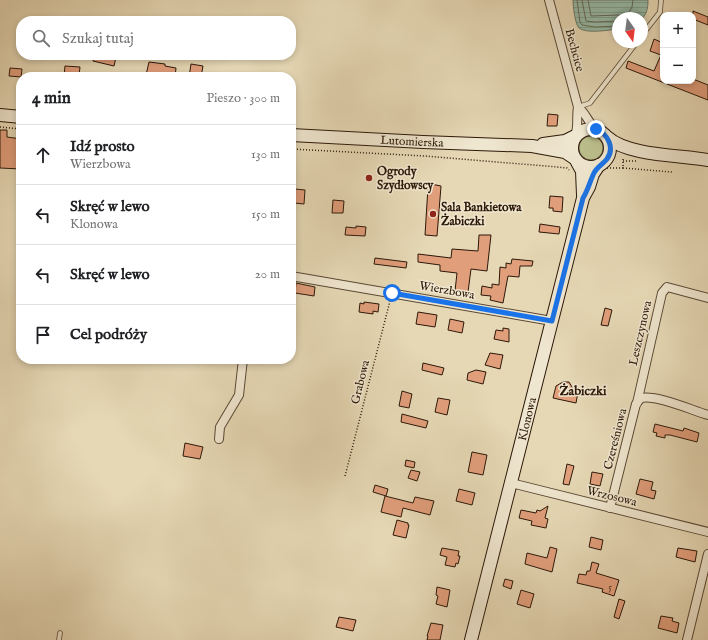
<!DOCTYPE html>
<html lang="pl">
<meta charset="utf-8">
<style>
:root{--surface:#fff;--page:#f6f6f6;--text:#202124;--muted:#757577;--line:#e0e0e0}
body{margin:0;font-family:"IM FELL English",serif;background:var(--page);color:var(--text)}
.controls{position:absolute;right:12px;top:12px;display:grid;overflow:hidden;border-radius:8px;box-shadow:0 2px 6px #0003}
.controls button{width:36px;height:36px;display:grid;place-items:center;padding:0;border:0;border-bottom:1px solid var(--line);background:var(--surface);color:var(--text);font:20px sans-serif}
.compass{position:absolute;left:612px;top:12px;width:36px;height:36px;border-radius:50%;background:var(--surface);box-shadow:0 2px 6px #0003;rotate:166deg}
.stop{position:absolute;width:12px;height:12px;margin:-9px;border:3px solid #1a73e8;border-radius:50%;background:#fff}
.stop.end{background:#1a73e8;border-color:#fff;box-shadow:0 1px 4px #0008}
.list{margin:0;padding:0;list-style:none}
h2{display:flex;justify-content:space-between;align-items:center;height:52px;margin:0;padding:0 16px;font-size:17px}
h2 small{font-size:13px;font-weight:400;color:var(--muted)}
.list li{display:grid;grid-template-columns:26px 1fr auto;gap:12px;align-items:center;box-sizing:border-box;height:60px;padding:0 16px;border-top:1px solid var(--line)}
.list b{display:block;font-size:15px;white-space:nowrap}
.list p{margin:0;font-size:13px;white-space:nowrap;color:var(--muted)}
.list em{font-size:13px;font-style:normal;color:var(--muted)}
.icon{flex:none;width:22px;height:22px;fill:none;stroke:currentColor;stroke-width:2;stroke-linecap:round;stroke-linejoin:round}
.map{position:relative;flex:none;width:708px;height:640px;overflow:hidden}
.search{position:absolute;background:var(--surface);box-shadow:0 2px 6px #0003;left:16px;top:16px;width:280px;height:44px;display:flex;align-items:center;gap:10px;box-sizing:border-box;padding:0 14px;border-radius:16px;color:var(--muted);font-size:15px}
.panel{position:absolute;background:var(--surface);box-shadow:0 2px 6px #0003;left:16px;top:72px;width:280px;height:292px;border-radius:16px}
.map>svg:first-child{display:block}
</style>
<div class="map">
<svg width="708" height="640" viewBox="0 0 708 640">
<defs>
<pattern id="water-rules" width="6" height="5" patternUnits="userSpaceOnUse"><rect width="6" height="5" fill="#97bba8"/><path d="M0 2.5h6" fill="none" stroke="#82a08f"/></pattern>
</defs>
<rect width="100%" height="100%" fill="#e6d8b5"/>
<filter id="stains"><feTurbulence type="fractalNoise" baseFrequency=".005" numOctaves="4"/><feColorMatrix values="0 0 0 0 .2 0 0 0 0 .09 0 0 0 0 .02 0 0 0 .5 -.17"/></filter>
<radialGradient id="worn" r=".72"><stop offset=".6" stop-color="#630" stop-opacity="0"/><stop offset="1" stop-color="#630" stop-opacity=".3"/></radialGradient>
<circle fill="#babd8a" stroke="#736a4a" cx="591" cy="148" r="12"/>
<path fill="url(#water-rules)" stroke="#6c7a68" d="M573,0H648C648,8 647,13 642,19L618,18V29C609,30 586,34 579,28C575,24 573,6 573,0Z"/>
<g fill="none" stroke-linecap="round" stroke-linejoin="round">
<g stroke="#626a58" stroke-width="1">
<path d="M577,0L580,22L582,25L595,27L618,26"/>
<path d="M582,0L586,21L595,22L618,21"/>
<path d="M588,0L591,16L618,15L626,17L632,7L633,0"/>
</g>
</g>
<g fill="#e19e7b" stroke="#2c1809">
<path d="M693,11L708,17V25L693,19Z"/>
<path d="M654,39L663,43V81H693V79L708,85V100L626,68L628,61L654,71L661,55L650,51Z"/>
<path d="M94,55H105L116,57L114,66L93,61Z"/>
<path d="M149,62L165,64V66L176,68L175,77L146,75Z"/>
<path d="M191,64L203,66L201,77H189Z"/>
<path d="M65,66L80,67L79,76H64Z"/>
<path d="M10,68L22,69L21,77L9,76Z"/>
<path d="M548,114L558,115L557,126H547Z"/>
<path d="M0,130H7V137L21,139L20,160H21V169L0,168Z"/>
<path d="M431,184L441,186L437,236L425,235L428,187Z"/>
<path d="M295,189L305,190L304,204L294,203Z"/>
<path d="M550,196L563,197L562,212L553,211V208H549Z"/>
<path d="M333,200L344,201L343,213H332Z"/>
<path d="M540,224L560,227L559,234L539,232Z"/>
<path d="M356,226L366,227L365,236L345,235L346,227L356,228Z"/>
<path d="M479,235H491L487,271L471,269L468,292L455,291L457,273L440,271V265L418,262V254L451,258L452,249L478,251Z"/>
<path d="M375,258L407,262L406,268L374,264Z"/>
<path d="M512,259L533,261L532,266H520L519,277L508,276L503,303L490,300L491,296L481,295L482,286L492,288V284L499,285L500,267L506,268V263L511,264Z"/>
<path d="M296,283L315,287L314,296L295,293Z"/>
<path d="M364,302L379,304L378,312L373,311V314L359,312L360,303L364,304Z"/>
<path d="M605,308L612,310L608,326L601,325Z"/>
<path d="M418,312L437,315L435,327L416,324Z"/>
<path d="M450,319L464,322L462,333L448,330Z"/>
<path d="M503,328L509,329V342L494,339L496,330L503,331Z"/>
<path d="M490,353L503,355L500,369L485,365Z"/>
<path d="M423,363L444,368L442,375L422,370Z"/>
<path d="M476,370L486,372L483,384L467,380L468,373Z"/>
<path d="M563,382H569L575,392H578L576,403L553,398L556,386Z"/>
<path d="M402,391L412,394L409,408L399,406Z"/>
<path d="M438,398L450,400L447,415L435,412Z"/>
<path d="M402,414L428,421L426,428L401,422Z"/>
<path d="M655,424L683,431L684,428L699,433L697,442L670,435H665V438L656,436L657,433L653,432Z"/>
<path d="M185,443L203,447L200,459L183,456Z"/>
<path d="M472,452L487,455L483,475L468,472Z"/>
<path d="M406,460L415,462L414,468L405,466Z"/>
<path d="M567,464L574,466L569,485L563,484Z"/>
<path d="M411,470L420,472L417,481L408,478Z"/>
<path d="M592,472L603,474L600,486L590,484Z"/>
<path d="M640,479L653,482L651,490L656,491L654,499L636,494Z"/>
<path d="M375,485L388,489L386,496L373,492Z"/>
<path d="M459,489L475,493L472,505L456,501Z"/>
<path d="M385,496L413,503L415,497L434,501L430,515L403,508L401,517L381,512Z"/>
<path d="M548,506L545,518L548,519L546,528L531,525L532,521L519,518L521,510L536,513L537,510L540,511Z"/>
<path d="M397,520L408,523V525H409L406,538L393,535Z"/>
<path d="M591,537L603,540L601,550L589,547Z"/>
<path d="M550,547L557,549L552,572L525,564L527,553L547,558Z"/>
<path d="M442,548L459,551L458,556H460L458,564L456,563L455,567L445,565L447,557L440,555Z"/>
<path d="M678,548L697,551L695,562L676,557Z"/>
<path d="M592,562L599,564L596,573L619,580L614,596L602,592L603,589L577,583L579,574L586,575L587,571H590Z"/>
<path d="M505,579L513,581L511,589L503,586Z"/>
<path d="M437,587L450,590L447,607L436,604L438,596L436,595Z"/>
<path d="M521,590L534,594L530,608L517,604Z"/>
<path d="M619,599L625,601L619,619L614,617Z"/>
<path d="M661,616L673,618L672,621L679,623L677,633L658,628Z"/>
<path d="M339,617L356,620L353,631L336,627Z"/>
<path d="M431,623L443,625L440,640H427L428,636H427Z"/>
</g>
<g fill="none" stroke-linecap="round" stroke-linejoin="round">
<g stroke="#5a4834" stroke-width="5.5">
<g id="lane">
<path d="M642,35L660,12L661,0"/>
<path d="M578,107L590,103L637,42"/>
<path d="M59,640L60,633"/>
</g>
</g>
<g stroke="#5a4834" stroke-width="10">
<g id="street">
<path d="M549,0L578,107C576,117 579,126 575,136"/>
<path d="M578,107C586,113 588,123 596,129"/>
<path d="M291,276L552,321"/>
<path d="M637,403L662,293L667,287L708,298"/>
<path d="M219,439L220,427L239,395L243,359"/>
<path d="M511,483L708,532"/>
<path d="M610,508L636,404L641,398C658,395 691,410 708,415"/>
<path d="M687,640L708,554"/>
</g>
</g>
<g stroke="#2c1809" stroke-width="14">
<g id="secondary">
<path d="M0,115L21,117"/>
<circle cx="591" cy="148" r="19"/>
<path id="s1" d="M291,135L423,142L532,146L565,152L574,158"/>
<path d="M607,137C628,156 680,155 708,160"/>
<path d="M543,144L565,141L575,136"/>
<path d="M577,162L582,171L583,195"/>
<path id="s2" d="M471,640L578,218L583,198L589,187L593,174L599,165"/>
</g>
</g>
<g stroke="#2c1809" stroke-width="1.5" stroke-dasharray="1 2" stroke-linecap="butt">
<path d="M0,127L21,129"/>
<path d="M291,149L425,156L557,167L567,168L569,170"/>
<path d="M623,161H637"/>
<path d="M607,168H623V158"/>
<path d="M623,168L672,172"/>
<path d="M345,476L390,301"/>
</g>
<use href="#lane" stroke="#efe6cf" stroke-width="4"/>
<use href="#street" stroke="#efe6cf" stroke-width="8"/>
<use href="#secondary" stroke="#efe6cf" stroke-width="12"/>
</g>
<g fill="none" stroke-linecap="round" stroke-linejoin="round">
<path stroke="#1a73e8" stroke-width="5" d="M392,293L552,321L583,198C588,190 590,181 594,173C597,167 603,164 607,159C615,148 608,134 596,129"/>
</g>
<g fill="#8f2418" stroke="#efe6cf" stroke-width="1.5">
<circle cx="369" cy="178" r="4"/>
<circle cx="433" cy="214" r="4"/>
</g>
<g text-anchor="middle" stroke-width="3" stroke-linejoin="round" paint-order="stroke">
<g font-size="10" fill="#593a26">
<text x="610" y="590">5</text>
</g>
<g font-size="12" fill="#2c1809" stroke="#efe6cf">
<text transform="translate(575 50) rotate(75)" y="4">Bechcice</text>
<text dy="4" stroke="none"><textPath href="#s1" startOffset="121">Lutomierska</textPath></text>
<text transform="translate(447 290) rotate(10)" y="4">Wierzbowa</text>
<text transform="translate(640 333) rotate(-77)" y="4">Leszczynowa</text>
<text transform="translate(360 382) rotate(-76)" y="4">Grabowa</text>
<text dy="4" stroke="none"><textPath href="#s2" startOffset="228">Klonowa</textPath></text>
<text transform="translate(615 439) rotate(-76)" y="4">Czereśniowa</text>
<text transform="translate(612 496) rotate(14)" y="4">Wrzosowa</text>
</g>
<g font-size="12" font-weight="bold" fill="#2c1809" stroke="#efe6cf" text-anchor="start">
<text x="377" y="175">Ogrody<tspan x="377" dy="14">Szydłowscy</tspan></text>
<text x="441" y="211">Sala Bankietowa<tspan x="441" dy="14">Żabiczki</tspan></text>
</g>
<g font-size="13" font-weight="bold" fill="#2c1809" stroke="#efe6cf">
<text x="583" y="395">Żabiczki</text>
</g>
</g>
<rect width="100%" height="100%" filter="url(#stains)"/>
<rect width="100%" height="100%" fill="url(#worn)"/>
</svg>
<div class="controls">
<button>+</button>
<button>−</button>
</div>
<svg class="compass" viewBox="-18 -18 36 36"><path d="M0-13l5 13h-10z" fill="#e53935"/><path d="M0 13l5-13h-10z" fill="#757577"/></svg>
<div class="stop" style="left:392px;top:293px"></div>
<div class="stop end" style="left:596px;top:129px"></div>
<div class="search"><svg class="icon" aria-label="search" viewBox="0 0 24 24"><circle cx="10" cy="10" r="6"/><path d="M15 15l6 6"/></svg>Szukaj tutaj</div>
<section class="panel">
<h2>4 min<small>Pieszo · 300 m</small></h2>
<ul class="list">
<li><svg class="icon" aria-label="ahead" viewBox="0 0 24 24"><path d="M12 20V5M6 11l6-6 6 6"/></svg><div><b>Idź prosto</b><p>Wierzbowa</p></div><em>130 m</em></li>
<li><svg class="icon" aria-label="left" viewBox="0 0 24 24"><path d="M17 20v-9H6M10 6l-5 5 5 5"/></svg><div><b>Skręć w lewo</b><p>Klonowa</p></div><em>150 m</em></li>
<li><svg class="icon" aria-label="left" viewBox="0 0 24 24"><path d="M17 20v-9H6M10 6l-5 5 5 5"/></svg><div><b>Skręć w lewo</b></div><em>20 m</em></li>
<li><svg class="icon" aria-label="arrive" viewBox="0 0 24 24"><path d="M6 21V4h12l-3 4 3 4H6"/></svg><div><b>Cel podróży</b></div></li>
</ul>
</section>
</div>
